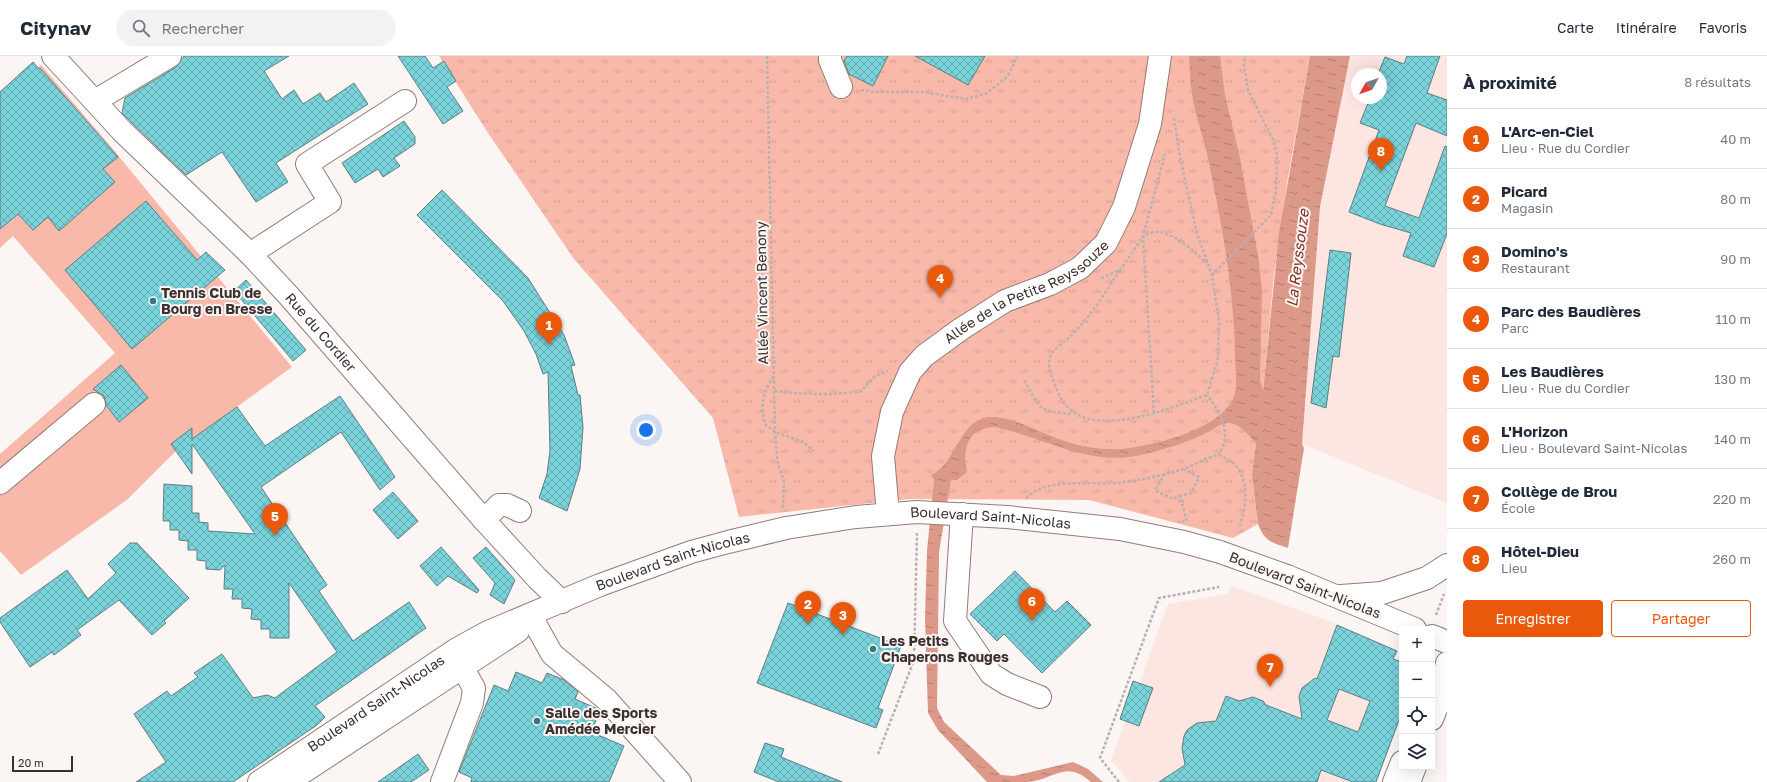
<!DOCTYPE html>
<html lang="fr">
<meta charset="utf-8">
<style>
:root{--surface:#fff;--page:#f2f2f3;--text:#1f2937;--muted:#747a83;--line:#e0e1e3;--accent:#ea580c}
body{margin:0;font-family:"Golos Text",sans-serif;background:var(--page);color:var(--text)}
.controls{position:absolute;right:12px;bottom:12px;display:grid;overflow:hidden;border-radius:4px;box-shadow:0 4px 16px #0002}
.controls button{width:36px;height:36px;display:grid;place-items:center;padding:0;border:0;border-bottom:1px solid var(--line);background:var(--surface);color:var(--text);font:20px sans-serif}
.compass{position:absolute;left:1351px;top:12px;width:36px;height:36px;border-radius:50%;background:var(--surface);box-shadow:0 4px 16px #0002;rotate:230deg}
.scale{position:absolute;left:12px;bottom:10px;width:61px;box-sizing:border-box;padding-left:4px;border:2px solid #3b302e;border-top:0;font-size:11px;line-height:14px;white-space:nowrap;color:#3b302e;-webkit-text-stroke:3px #fbf5f4;paint-order:stroke}
.you{position:absolute;left:646px;top:374px;width:14px;height:14px;margin:-10px;border:3px solid #fff;border-radius:50%;background:#1a73e8;box-shadow:0 0 0 6px #1a73e833}
.badge{display:grid;place-items:center;width:26px;height:26px;border-radius:50%;background:var(--accent);color:#fff;font-size:13px;font-weight:700}
.pin{position:absolute;translate:-50% -33px;filter:drop-shadow(0 1px 2px #0008)}
.pin::after{content:'';position:absolute;top:21px;width:14px;height:12px;background:inherit;clip-path:polygon(0 0,100% 0,50% 100%)}
.list{margin:0;padding:0;list-style:none}
h2{display:flex;justify-content:space-between;align-items:center;height:52px;margin:0;padding:0 16px;font-size:17px}
h2 small{font-size:13px;font-weight:400;color:var(--muted)}
.list li{display:grid;grid-template-columns:26px 1fr auto;gap:12px;align-items:center;box-sizing:border-box;height:60px;padding:0 16px;border-top:1px solid var(--line)}
.list b{display:block;font-size:15px;white-space:nowrap}
.list p{margin:0;font-size:13px;white-space:nowrap;color:var(--muted)}
.list em{font-size:13px;font-style:normal;color:var(--muted)}
.actions{display:flex;gap:8px;padding:12px 16px}
.actions a{flex:1;padding:9px 0;border:1px solid var(--accent);border-radius:4px;text-align:center;font-size:14px;color:var(--accent)}
.actions .main{background:var(--accent);color:#fff}
.icon{flex:none;width:22px;height:22px;fill:none;stroke:currentColor;stroke-width:2;stroke-linecap:round;stroke-linejoin:round}
.map{position:relative;flex:none;width:1447px;height:726px;overflow:hidden}
header{display:flex;align-items:center;gap:24px;box-sizing:border-box;height:56px;padding:0 20px;background:var(--surface);border-bottom:1px solid var(--line)}
header strong{font-size:19px}
nav{display:flex;gap:22px;margin-inline-start:auto;font-size:14px}
.search{width:280px;height:36px;background:var(--page);display:flex;align-items:center;gap:10px;box-sizing:border-box;padding:0 14px;border-radius:22px;color:var(--muted);font-size:15px}
main{display:flex}
aside{flex:1;background:var(--surface)}
.map>svg:first-child{display:block}
</style>
<header>
<strong>Citynav</strong>
<div class="search"><svg class="icon" aria-label="search" viewBox="0 0 24 24"><circle cx="10" cy="10" r="6"/><path d="M15 15l6 6"/></svg>Rechercher</div>
<nav><a>Carte</a><a>Itinéraire</a><a>Favoris</a></nav>
</header>
<main>
<div class="map">
<svg width="1447" height="726" viewBox="0 0 1447 726">
<defs>
<pattern id="park-tufts" width="24" height="20" patternUnits="userSpaceOnUse"><rect width="24" height="20" fill="#f9b9aa"/><path d="M3 7l-1-3M5 7V3M7 7l1-3M15 17l-1-3M17 17v-4M19 17l1-3" fill="none" stroke="#d69f93"/></pattern>
<pattern id="water-ripples" width="26" height="14" patternUnits="userSpaceOnUse"><rect width="26" height="14" fill="#dc9888"/><path d="M2 4q2-2 4 0t4 0M15 11q2-2 4 0t4 0" fill="none" stroke="#b47c70"/></pattern>
<pattern id="building-cross-hatch" width="8" height="8" patternUnits="userSpaceOnUse"><rect width="8" height="8" fill="#7ad2db"/><path d="M0 0l8 8M0 8l8-8" fill="none" stroke="#65abb2"/></pattern>
</defs>
<rect width="100%" height="100%" fill="#fbf5f4"/>
<g fill="#fde6e1" fill-rule="evenodd">
<path d="M1350,0H1447V447L1302,388L1320,151ZM1357,18H1381V42H1357Z"/>
<path d="M1232,530L1324,563L1397,595L1394,603L1402,606V656L1376,726H1130L1111,704L1168,548L1227,538Z"/>
</g>
<path fill="#f9b9aa" d="M41,9L107,86L292,311L176,395L128,443L21,519L0,495V398L115,297L13,180L0,192V36L7,30L12,35Z"/>
<path fill="url(#park-tufts)" d="M439,0H1310L1288,121L1274,218L1264,325L1252,419L1258,468L1233,482L1089,444L909,443L739,461L713,362L574,203L488,77Z"/>
<path fill="url(#water-ripples)" d="M1189,0H1220L1225,39L1240,102L1259,205L1262,235L1260,324L1263,335L1279,177L1310,0H1350L1320,151L1302,388L1304,392L1288,492C1271,486 1265,486 1258,468L1252,419L1256,387C1249,380 1242,369 1230,367C1222,366 1216,372 1208,376C1186,387 1161,395 1136,400C1085,409 1043,381 995,371C967,372 962,393 967,416L957,424H951L939,496L937,652L944,666L1001,719L1014,720L1073,706L1088,713L1103,726H1091C1065,703 1055,724 1027,726C1014,726 1000,726 987,726L938,674L928,657L925,562L927,495L934,424L931,419C955,408 958,372 981,363C1004,354 1044,379 1067,386C1087,392 1109,395 1130,392C1161,387 1215,374 1232,345C1239,333 1235,314 1235,300C1234,233 1222,168 1208,103C1204,81 1195,60 1192,38C1190,26 1190,13 1189,0Z"/>
<g fill="url(#building-cross-hatch)" stroke="#5f7d80" fill-rule="evenodd">
<path d="M184,0H289L264,15L282,43L294,34L303,48L320,37L326,46L354,27L368,48L276,107L288,126L256,146L222,96L186,119L122,57L125,42L176,11Z"/>
<path d="M398,0H425L433,12L444,5L456,25L447,31L463,55L443,68Z"/>
<path d="M847,0H888L873,30L849,18L844,5Z"/>
<path d="M915,0H985L968,29Z"/>
<path d="M1407,0H1440L1427,37L1447,44V80L1416,67L1385,150L1419,162L1445,90L1447,91V178L1434,211L1403,200L1411,177L1380,168L1349,156L1379,74L1360,67L1370,42H1381V18H1378L1385,1L1404,8Z"/>
<path d="M33,6L39,13L40,12L118,101L103,113L115,126L59,175L48,161L33,174L18,158L0,173V36Z"/>
<path d="M404,65L415,81V88L394,102L400,110L383,121L378,113L355,127L342,107Z"/>
<path d="M442,134L528,222L564,279L575,309L571,310L578,339H580L583,371L580,413L567,455L539,442L547,418L550,394L548,316L543,318L536,298L524,275L503,245L417,159Z"/>
<path d="M146,145L197,204L206,196L225,214L132,293L65,214Z"/>
<path d="M1330,194L1351,197L1339,301L1333,300L1326,352L1311,347Z"/>
<path d="M246,224L306,294L293,305L234,235Z"/>
<path d="M121,309L148,342L119,366L106,349L104,340L93,333Z"/>
<path d="M340,340L395,421L380,434L341,376L261,431L327,529L319,535L353,585L409,546L426,572L315,650L325,661L317,669L233,726H136L166,706L134,658L167,635L171,640L198,621L194,617L222,598L253,642L267,639L275,642L337,596L289,527V582H270V573H261V564L251,563L252,553L242,552V543H232L233,533H224L225,509L220,514L206,513V505L197,504V494H188V485L179,484V474H170V465H163L164,428L192,430V457H199V466L208,467V475L255,478L192,388V418L171,388L192,372V383L237,351L265,390Z"/>
<path d="M393,436L418,465L398,483L373,454Z"/>
<path d="M130,487H137L189,542L164,565L166,567L152,579L119,544L77,574L81,579L54,599L52,596L30,611L0,566V562L67,514L88,543L116,517L108,508Z"/>
<path d="M441,491L479,534L477,537L448,520L437,530L420,510Z"/>
<path d="M486,491L515,524L504,548L490,539L495,527L473,502Z"/>
<path d="M1015,515L1055,556L1067,545L1091,569L1042,617L1004,578L997,585L970,558Z"/>
<path d="M788,547L901,590L878,652L883,654L876,672L757,627Z"/>
<path d="M1337,569L1397,595L1393,603L1402,606V656L1376,726H1353L1321,714L1317,726H1159L1185,709L1182,692L1184,680L1187,674L1197,667L1216,665L1226,640L1239,645L1253,641L1263,645L1266,649L1302,663L1299,640L1302,632L1315,622L1317,623ZM1339,633L1370,645L1358,676L1327,664Z"/>
<path d="M516,616L542,627L547,617L564,624L578,636L575,643L598,653L600,655L591,676L624,690L609,726H471L472,722L459,716L494,629L508,635Z"/>
<path d="M1133,625L1153,632L1139,670L1120,663Z"/>
<path d="M765,687L784,693L781,701L842,726H779L754,716Z"/>
<path d="M418,698L429,714L411,726H378Z"/>
</g>
<g fill="none" stroke-linecap="round" stroke-linejoin="round">
<g stroke="#957b75" stroke-width="24">
<g id="minor">
<path id="s1" d="M53,0L122,75L250,198L289,240L484,464L537,522L562,546"/>
<path d="M830,0V4L841,31"/>
<path d="M95,45L170,0"/>
<path d="M250,198L330,146L307,108L405,45"/>
<path d="M0,427L94,348"/>
<path id="s2" d="M888,458L883,400L892,356L910,316L924,300L961,273L1005,245L1050,228L1080,212L1106,187L1124,151L1150,68L1160,0"/>
<path d="M962,458L955,565L991,618L1007,628L1040,641"/>
<path d="M484,464L499,449H507L520,455"/>
<path d="M533,564L552,598L607,644L680,726"/>
<path d="M442,726L472,647L474,632L462,611"/>
<path d="M1394,726L1402,706"/>
</g>
</g>
<g stroke="#957b75" stroke-width="24">
<g id="major">
<path d="M1287,520L1415,573"/>
<path d="M1341,540L1382,537L1427,522L1447,509"/>
<path d="M1432,580L1447,586"/>
<path d="M1432,663L1438,648L1447,607"/>
<path id="s3" d="M259,726L457,593L488,576L600,529L691,496L728,486L786,472L856,461L917,456L1007,461L1120,473L1184,486L1220,496"/>
<path d="M288,726L518,575"/>
<path d="M1409,726L1415,711"/>
</g>
</g>
<g stroke="#b9b1b0" stroke-width="2.5" stroke-dasharray="3 2" stroke-linecap="butt">
<path d="M767,0L775,376L778,409L784,425L783,452"/>
<path d="M861,34L877,36H922L967,43L987,37L1008,20L1017,0"/>
<path d="M1174,62L1180,101L1197,178L1212,219L1219,265L1218,302L1207,339"/>
<path d="M1120,214C1105,237 1091,260 1071,280C1064,286 1050,295 1049,305C1048,314 1054,326 1057,334C1078,392 1167,353 1207,339"/>
<path d="M1212,219L1271,159L1276,133L1277,99L1273,84L1248,34L1244,9L1245,0"/>
<path d="M1101,222L1120,214L1143,181L1165,98"/>
<path d="M773,320C763,339 760,347 765,368L775,376L803,386L814,395"/>
<path d="M1024,324C1042,355 1037,355 1073,358"/>
<path d="M774,335C804,338 832,340 861,335L875,320L888,315"/>
<path d="M1154,357L1143,181C1163,164 1192,194 1207,207"/>
<path d="M1219,399C1224,402 1230,404 1233,407C1251,423 1246,452 1239,472"/>
<path d="M1183,413L1199,421L1191,437L1180,440L1187,466"/>
<path d="M1165,418L1155,434L1172,443L1180,440"/>
<path d="M1026,442C1049,419 1096,431 1126,426C1145,423 1165,419 1183,413C1195,409 1206,401 1219,399C1222,393 1226,385 1225,377C1224,364 1215,349 1207,339"/>
<path d="M1436,559L1444,538"/>
<path d="M878,698L914,604L917,477"/>
<path d="M1119,726L1100,702L1159,542L1219,531"/>
</g>
<use href="#minor" stroke="#fff" stroke-width="22"/>
<use href="#major" stroke="#fff" stroke-width="22"/>
<g stroke="#957b75" stroke-width="24" stroke-linecap="butt">
<path id="major-bridge" d="M1220,496L1287,520"/>
</g>
<use href="#major-bridge" stroke="#fff" stroke-width="22"/>
</g>
<g fill="#327a82" stroke="#fbf5f4" stroke-width="1.5">
<circle cx="153" cy="245" r="4"/>
<circle cx="873" cy="593" r="4"/>
<circle cx="537" cy="665" r="4"/>
</g>
<g text-anchor="middle" stroke-width="4" stroke-linejoin="round" paint-order="stroke">
<g font-size="14" fill="#3b302e" stroke="#fbf5f4">
<text dy="5" stroke="none"><textPath href="#s2" startOffset="290">Allée de la Petite Reyssouze</textPath></text>
<text transform="translate(762 237) rotate(-91)" y="5">Allée Vincent Benony</text>
<text dy="5" stroke="none"><textPath href="#s1" startOffset="385">Rue du Cordier</textPath></text>
<text dy="5" stroke="none"><textPath href="#s3" startOffset="796">Boulevard Saint-Nicolas</textPath></text>
<text dy="5" stroke="none"><textPath href="#s3" startOffset="472">Boulevard Saint-Nicolas</textPath></text>
<text transform="translate(1305 529) rotate(21)" y="5">Boulevard Saint-Nicolas</text>
<text dy="5" stroke="none"><textPath href="#s3" startOffset="141">Boulevard Saint-Nicolas</textPath></text>
</g>
<g font-size="14" font-weight="bold" fill="#3b302e" stroke="#fbf5f4" text-anchor="start">
<text x="161" y="242">Tennis Club de<tspan x="161" dy="16">Bourg en Bresse</tspan></text>
<text x="881" y="590">Les Petits<tspan x="881" dy="16">Chaperons Rouges</tspan></text>
<text x="545" y="662">Salle des Sports<tspan x="545" dy="16">Amédée Mercier</tspan></text>
</g>
<g font-size="15" font-style="italic" fill="#823120" stroke="#fbf5f4">
<text transform="translate(1298 202) rotate(-83)" y="5">La Reyssouze</text>
</g>
</g>
</svg>
<div class="controls">
<button>+</button>
<button>−</button>
<button><svg class="icon" aria-label="locate" viewBox="0 0 24 24"><circle cx="12" cy="12" r="6"/><path d="M12 2v4M12 18v4M2 12h4M18 12h4"/></svg></button>
<button><svg class="icon" aria-label="layers" viewBox="0 0 24 24"><path d="M12 4l9 5-9 5-9-5zM3 14l9 5 9-5"/></svg></button>
</div>
<svg class="compass" viewBox="-18 -18 36 36"><path d="M0-13l5 13h-10z" fill="#e53935"/><path d="M0 13l5-13h-10z" fill="#747a83"/></svg>
<div class="scale">20 m</div>
<div class="you"></div>
<div class="pin badge" style="left:549px;top:289px">1</div>
<div class="pin badge" style="left:808px;top:568px">2</div>
<div class="pin badge" style="left:843px;top:579px">3</div>
<div class="pin badge" style="left:940px;top:242px">4</div>
<div class="pin badge" style="left:275px;top:480px">5</div>
<div class="pin badge" style="left:1032px;top:565px">6</div>
<div class="pin badge" style="left:1270px;top:631px">7</div>
<div class="pin badge" style="left:1381px;top:115px">8</div>
</div>
<aside>
<h2>À proximité<small>8 résultats</small></h2>
<ul class="list">
<li><span class="badge">1</span><div><b>L'Arc-en-Ciel</b><p>Lieu · Rue du Cordier</p></div><em>40 m</em></li>
<li><span class="badge">2</span><div><b>Picard</b><p>Magasin</p></div><em>80 m</em></li>
<li><span class="badge">3</span><div><b>Domino's</b><p>Restaurant</p></div><em>90 m</em></li>
<li><span class="badge">4</span><div><b>Parc des Baudières</b><p>Parc</p></div><em>110 m</em></li>
<li><span class="badge">5</span><div><b>Les Baudières</b><p>Lieu · Rue du Cordier</p></div><em>130 m</em></li>
<li><span class="badge">6</span><div><b>L'Horizon</b><p>Lieu · Boulevard Saint-Nicolas</p></div><em>140 m</em></li>
<li><span class="badge">7</span><div><b>Collège de Brou</b><p>École</p></div><em>220 m</em></li>
<li><span class="badge">8</span><div><b>Hôtel-Dieu</b><p>Lieu</p></div><em>260 m</em></li>
</ul>
<div class="actions"><a class="main">Enregistrer</a><a>Partager</a></div>
</aside>
</main>
